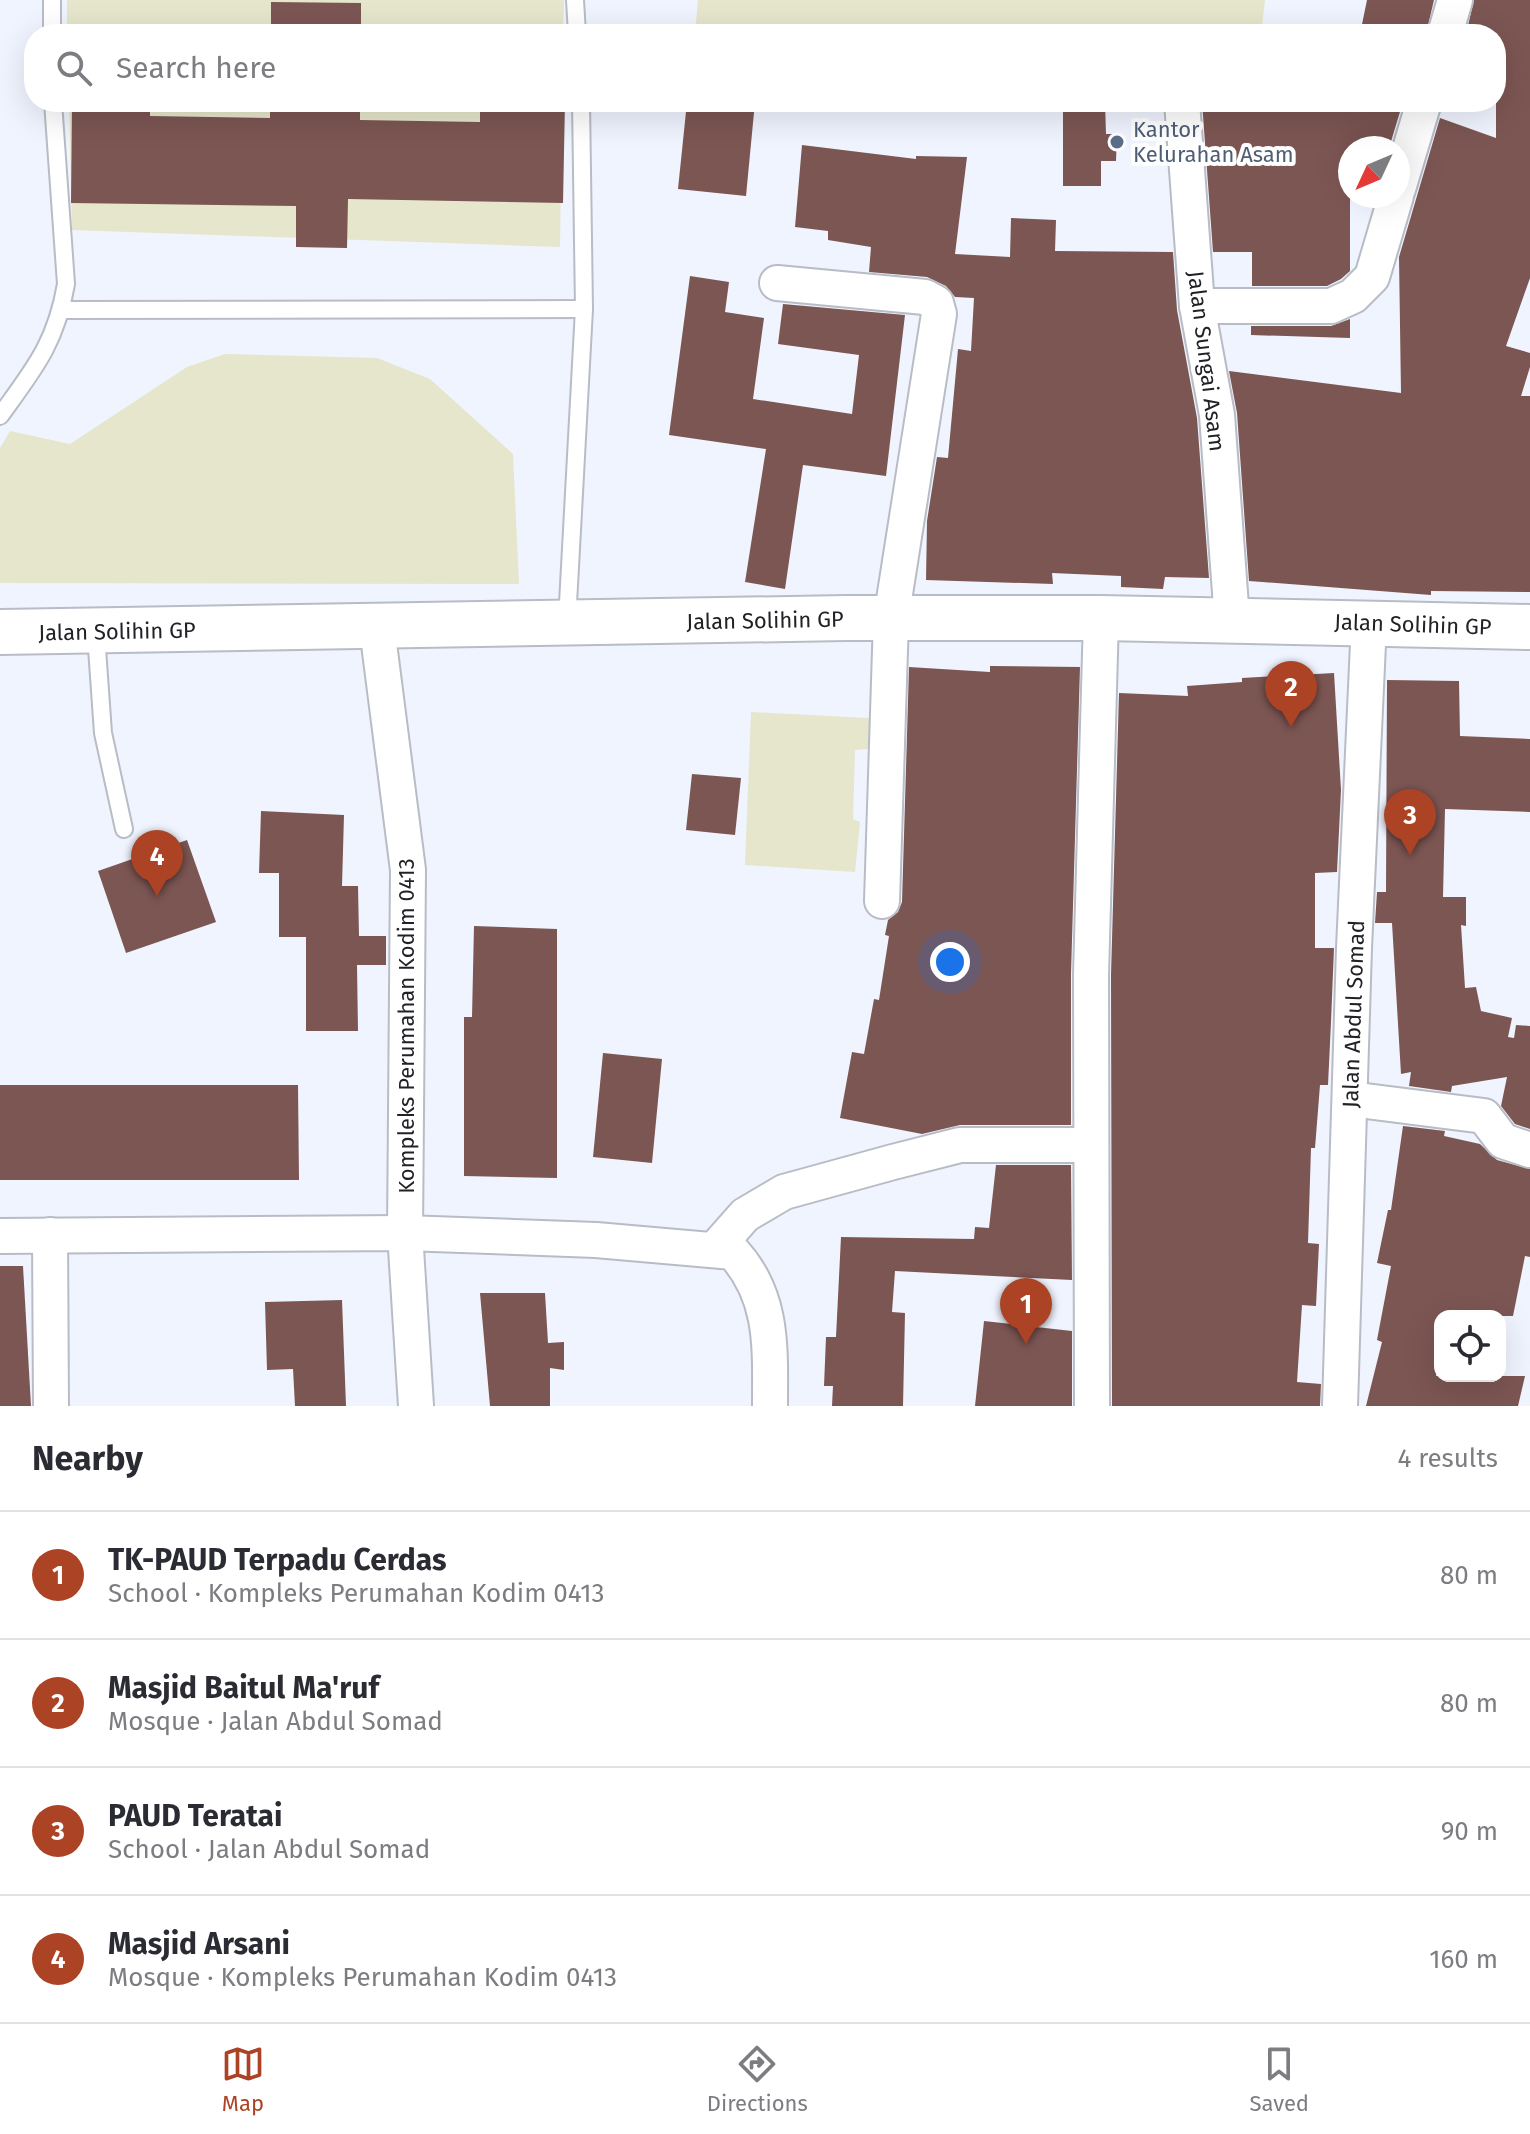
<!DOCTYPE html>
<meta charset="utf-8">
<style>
:root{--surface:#fff;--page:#f7f7f7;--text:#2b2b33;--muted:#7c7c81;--line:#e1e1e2;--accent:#ab4324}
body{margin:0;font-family:"Fira Sans",sans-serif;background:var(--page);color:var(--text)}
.controls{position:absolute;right:24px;bottom:24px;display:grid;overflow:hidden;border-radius:16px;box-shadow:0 8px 32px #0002}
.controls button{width:72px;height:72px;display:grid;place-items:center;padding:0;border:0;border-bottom:2px solid var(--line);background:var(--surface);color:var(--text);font:40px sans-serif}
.compass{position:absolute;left:1338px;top:136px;width:72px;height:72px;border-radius:50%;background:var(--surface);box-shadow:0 8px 32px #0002;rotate:226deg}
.you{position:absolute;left:950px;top:962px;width:28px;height:28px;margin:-20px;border:6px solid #fff;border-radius:50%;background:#1a73e8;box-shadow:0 0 0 12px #1a73e833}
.badge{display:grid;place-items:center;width:52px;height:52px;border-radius:50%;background:var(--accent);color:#fff;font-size:26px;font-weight:700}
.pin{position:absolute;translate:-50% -66px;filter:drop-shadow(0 2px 4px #0008)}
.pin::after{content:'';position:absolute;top:42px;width:28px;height:24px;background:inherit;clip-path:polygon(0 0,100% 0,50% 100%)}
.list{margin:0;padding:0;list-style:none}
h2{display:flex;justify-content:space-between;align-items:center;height:104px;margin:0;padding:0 32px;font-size:34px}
h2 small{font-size:26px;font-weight:400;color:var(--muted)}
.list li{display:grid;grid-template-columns:52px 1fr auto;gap:24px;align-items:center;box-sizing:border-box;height:128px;padding:0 32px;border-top:2px solid var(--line)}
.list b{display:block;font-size:30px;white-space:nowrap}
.list p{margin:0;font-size:26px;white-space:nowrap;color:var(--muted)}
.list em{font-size:26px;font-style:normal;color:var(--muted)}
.icon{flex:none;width:44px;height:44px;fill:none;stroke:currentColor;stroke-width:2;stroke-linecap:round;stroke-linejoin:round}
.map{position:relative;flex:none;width:1530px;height:1406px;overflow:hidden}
.search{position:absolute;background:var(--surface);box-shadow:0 8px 32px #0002;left:24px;right:24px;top:24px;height:88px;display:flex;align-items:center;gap:20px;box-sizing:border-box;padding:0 28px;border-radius:32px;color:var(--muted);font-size:30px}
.sheet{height:616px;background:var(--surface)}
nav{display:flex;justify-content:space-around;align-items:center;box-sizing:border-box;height:112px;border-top:2px solid var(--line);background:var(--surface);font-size:22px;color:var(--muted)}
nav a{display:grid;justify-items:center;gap:4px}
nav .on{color:var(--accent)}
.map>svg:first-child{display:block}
</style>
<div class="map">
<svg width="1530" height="1406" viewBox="0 0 1530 1406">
<rect width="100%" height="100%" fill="#f0f4fe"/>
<g fill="#e5e6cb">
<path d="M67,0H564L563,34H67Z"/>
<path d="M698,0H1265L1261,34H695Z"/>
<path d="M69,102H562L560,247L72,230Z"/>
<path d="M225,354L377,358L430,379L513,454L519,584L0,583V448L10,431L70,444L187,367Z"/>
<path d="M751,712L869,718V749L855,750L853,819L860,822L855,872L745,865Z"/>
</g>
<g fill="#7c5653">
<path d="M1367,0H1434L1426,34H1360Z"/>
<path d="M1474,0H1530V278L1506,346L1530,353V367L1521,396H1530V592L1431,591V595L1249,581L1237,413L1229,371L1401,393L1399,257L1440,118L1496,138V34H1466Z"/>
<path d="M271,2L361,3V34H271Z"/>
<path d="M72,102H150V116L270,118V102H360V120L480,122V102H565L563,203L348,199L347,248L296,247V206L71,203Z"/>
<path d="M687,102H755L746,196L678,189Z"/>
<path d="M1063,102H1105L1106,134H1117L1116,161H1101V186H1063Z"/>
<path d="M1202,102H1403L1389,148H1350V271L1341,279L1327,286H1252V252H1213Z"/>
<path d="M802,145L916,159V156L967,157L955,254L1010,257L1011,218L1056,220L1055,251L1173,252L1177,310L1197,418L1209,578L1165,577L1163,589L1121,587V576L1052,573L1053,584L926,580L927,521L937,457L948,458L958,349L971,351L974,298L955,297L946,286L927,277L869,272L871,247L828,240V231L795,227Z"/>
<path d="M690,276L729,282L725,312L764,318L753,399L852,414L859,355L778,344L783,304L905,315L886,476L803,465L785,589L745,582L766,449L669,435Z"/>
<path d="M1350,319V338L1251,335V326H1331Z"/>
<path d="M990,666L1080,667L1071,974V1125H960L922,1134L840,1118L852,1052L864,1054L874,999L879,1000L889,936L885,935L888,920L898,912L902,902L909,667L990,672Z"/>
<path d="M1334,673L1341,790L1337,872L1315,873V948H1334L1331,1022L1328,1085H1320L1315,1148H1311L1308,1243L1319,1244L1316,1306L1302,1305L1297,1382L1321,1384L1320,1406H1112L1111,975L1119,693L1188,696L1187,686L1242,682V678Z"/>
<path d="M1387,680L1459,681L1460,736L1530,739V812L1445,809L1443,897H1466V926L1461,925L1465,988L1476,987L1481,1011L1512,1018L1508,1037L1514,1038L1516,1025L1530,1026V1129L1515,1124L1501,1106L1507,1077L1452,1086L1451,1092L1409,1086L1411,1072L1401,1074L1392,923H1375L1377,892H1386Z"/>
<path d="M692,774L741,778L735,835L686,830Z"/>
<path d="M261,811L344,815L342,886H358L359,936H386V965H357L358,1031H306V937H279V873H259Z"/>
<path d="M187,840L216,922L126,953L98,871Z"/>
<path d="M474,926L557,929V1178L464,1176V1017H472Z"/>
<path d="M603,1053L662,1059L652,1163L593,1157Z"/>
<path d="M0,1085H298L299,1180H0Z"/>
<path d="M1403,1126L1445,1131L1444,1136L1480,1144L1497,1160L1530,1169V1257L1525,1256L1513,1316H1440V1360L1436,1376H1525L1518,1406H1366L1382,1342L1377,1340L1391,1266L1377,1263L1388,1210H1391Z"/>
<path d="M996,1165H1071L1072,1280L895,1271L892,1312L905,1313L903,1406H832L833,1386H824L826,1337H836L841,1237L974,1239L975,1227L989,1228Z"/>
<path d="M0,1266H23L31,1406H0Z"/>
<path d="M480,1293H545L548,1343L564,1342V1370L550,1368V1406H490Z"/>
<path d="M342,1300L346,1406H295L293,1369L267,1370L265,1302Z"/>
<path d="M984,1321L1072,1331V1406H975Z"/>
</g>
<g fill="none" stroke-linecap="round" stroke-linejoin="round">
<g stroke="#b8bcc5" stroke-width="20">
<g id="service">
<path d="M575,0L577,34"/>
<path d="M52,34V0"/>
<path d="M62,310L584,309"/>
<path d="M0,416C34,369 56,343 66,284L53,102"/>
<path d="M567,622L584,309L581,102"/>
<path d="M96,634L103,733L124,829"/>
</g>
</g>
<g stroke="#b8bcc5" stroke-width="38">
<g id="minor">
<path d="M1445,34L1455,0"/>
<path d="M1182,102L1197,306L1217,415L1232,620"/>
<path d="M1398,189L1424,102"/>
<path d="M777,283L925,297L936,303L939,314L891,619L882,901"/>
<path d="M1197,306H1331L1353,296L1372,277L1396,196"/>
<path d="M377,628L408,870L405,1233L416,1406"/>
<path d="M1350,1099L1484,1116L1503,1141L1530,1150"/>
<path d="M50,1235L51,1406"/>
<path d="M0,1236L405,1233L596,1240L733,1252C774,1297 770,1348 770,1406"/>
<path d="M715,1249L745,1215L784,1192L893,1162L960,1145H1091"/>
<path d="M1092,1406L1091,975L1101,618"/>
<path d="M1340,1406L1354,948L1369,622"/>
</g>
</g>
<g stroke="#b8bcc5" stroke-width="48">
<path id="secondary" d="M0,632L846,618H1101L1530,627"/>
</g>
<use href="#service" stroke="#fff" stroke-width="16"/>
<use href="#minor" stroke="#fff" stroke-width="34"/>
<use href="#secondary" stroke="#fff" stroke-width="44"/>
</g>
<circle fill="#5c6f8a" stroke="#fff" stroke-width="3" cx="1117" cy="142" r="8"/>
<g text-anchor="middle" stroke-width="8" stroke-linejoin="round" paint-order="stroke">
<g font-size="22" fill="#4e5e75" stroke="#fff" text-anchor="start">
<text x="1133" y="137">Kantor<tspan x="1133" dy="25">Kelurahan Asam</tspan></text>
</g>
<g font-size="22" fill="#212226" stroke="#fff">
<text transform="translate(1207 361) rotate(83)" y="8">Jalan Sungai Asam</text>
<text transform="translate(765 620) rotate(-1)" y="8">Jalan Solihin GP</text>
<text transform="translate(1413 624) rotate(2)" y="8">Jalan Solihin GP</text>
<text transform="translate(117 631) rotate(-1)" y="8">Jalan Solihin GP</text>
<text transform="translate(1353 1014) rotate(-88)" y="8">Jalan Abdul Somad</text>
<text transform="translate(406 1026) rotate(-90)" y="8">Kompleks Perumahan Kodim 0413</text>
</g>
</g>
</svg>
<div class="controls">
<button><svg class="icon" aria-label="locate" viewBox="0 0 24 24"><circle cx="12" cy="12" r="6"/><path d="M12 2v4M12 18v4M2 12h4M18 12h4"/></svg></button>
</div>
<svg class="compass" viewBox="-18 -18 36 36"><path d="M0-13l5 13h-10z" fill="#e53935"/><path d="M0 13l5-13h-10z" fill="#7c7c81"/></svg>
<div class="you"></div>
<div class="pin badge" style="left:1026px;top:1344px">1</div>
<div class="pin badge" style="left:1291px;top:727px">2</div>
<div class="pin badge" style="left:1410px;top:855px">3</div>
<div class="pin badge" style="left:157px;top:896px">4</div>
<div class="search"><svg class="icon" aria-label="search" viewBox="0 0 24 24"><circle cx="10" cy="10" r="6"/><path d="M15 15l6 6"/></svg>Search here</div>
</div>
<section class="sheet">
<h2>Nearby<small>4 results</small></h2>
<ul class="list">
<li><span class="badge">1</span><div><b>TK-PAUD Terpadu Cerdas</b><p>School · Kompleks Perumahan Kodim 0413</p></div><em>80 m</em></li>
<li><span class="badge">2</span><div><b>Masjid Baitul Ma'ruf</b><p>Mosque · Jalan Abdul Somad</p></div><em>80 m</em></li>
<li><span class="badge">3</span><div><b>PAUD Teratai</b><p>School · Jalan Abdul Somad</p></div><em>90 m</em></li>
<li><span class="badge">4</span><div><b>Masjid Arsani</b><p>Mosque · Kompleks Perumahan Kodim 0413</p></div><em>160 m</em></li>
</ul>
</section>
<nav>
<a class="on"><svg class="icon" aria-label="map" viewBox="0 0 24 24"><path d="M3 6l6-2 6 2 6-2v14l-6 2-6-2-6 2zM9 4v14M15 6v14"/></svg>Map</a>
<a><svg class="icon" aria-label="directions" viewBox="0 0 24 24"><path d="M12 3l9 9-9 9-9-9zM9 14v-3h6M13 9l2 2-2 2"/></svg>Directions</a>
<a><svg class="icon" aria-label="saved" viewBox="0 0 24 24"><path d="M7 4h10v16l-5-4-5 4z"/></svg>Saved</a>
</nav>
